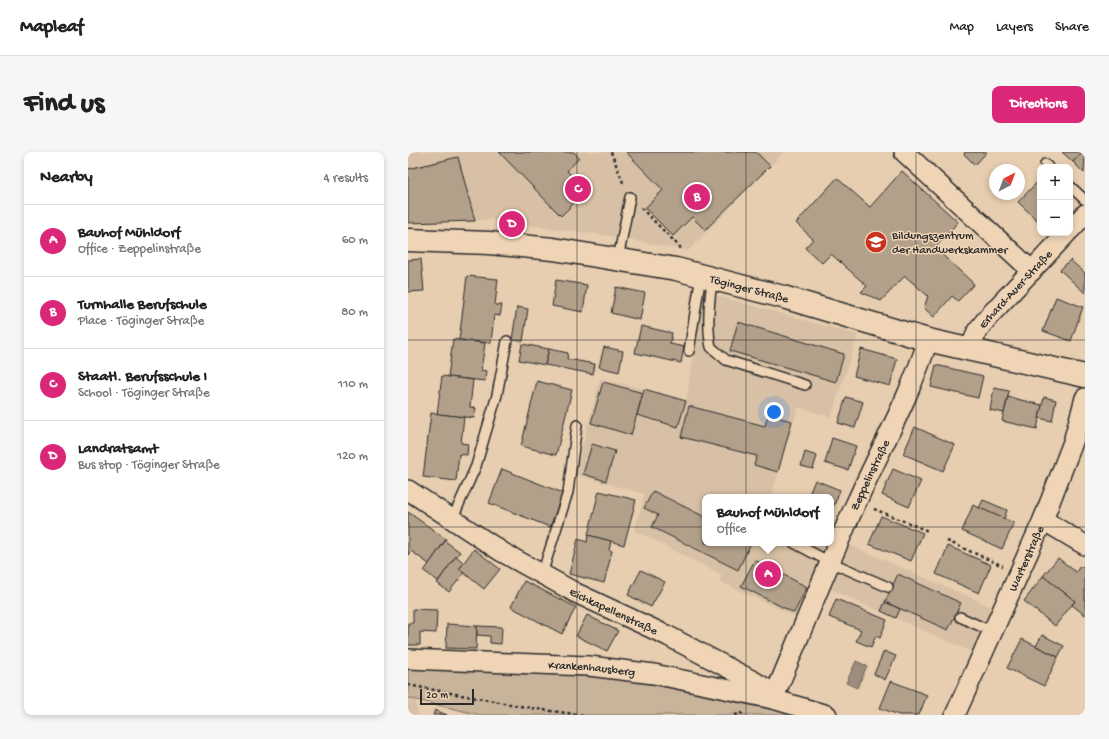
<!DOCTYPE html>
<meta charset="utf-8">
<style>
:root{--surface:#fff;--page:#f6f6f6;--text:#222;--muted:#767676;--line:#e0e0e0;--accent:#db2777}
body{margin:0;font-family:"Gochi Hand",sans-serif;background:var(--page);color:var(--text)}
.controls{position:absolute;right:12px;top:12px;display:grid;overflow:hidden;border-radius:8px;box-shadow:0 2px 6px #0003}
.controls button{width:36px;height:36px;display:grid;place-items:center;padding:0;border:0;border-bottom:1px solid var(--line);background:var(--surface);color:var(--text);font:20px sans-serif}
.compass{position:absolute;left:581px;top:12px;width:36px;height:36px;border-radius:50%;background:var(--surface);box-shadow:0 2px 6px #0003;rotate:41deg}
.scale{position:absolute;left:12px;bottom:10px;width:54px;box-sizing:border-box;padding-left:4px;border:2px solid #2b2b2b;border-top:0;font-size:11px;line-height:14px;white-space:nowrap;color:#2b2b2b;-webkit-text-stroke:3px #efd5b6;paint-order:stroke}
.you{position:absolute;left:366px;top:260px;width:14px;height:14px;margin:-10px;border:3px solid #fff;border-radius:50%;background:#1a73e8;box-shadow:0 0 0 6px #1a73e833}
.badge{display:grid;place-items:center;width:26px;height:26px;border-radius:50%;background:var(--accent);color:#fff;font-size:13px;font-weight:700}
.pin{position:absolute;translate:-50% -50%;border:2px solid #fff;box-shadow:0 1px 4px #0006}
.popup{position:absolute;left:294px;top:342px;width:132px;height:52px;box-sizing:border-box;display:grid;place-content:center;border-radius:8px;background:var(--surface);filter:drop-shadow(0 1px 3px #0005);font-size:13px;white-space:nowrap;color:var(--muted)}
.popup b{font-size:15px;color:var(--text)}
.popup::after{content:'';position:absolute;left:50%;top:100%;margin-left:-8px;border:8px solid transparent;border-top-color:var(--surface)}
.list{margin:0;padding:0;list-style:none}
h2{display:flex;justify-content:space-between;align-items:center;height:52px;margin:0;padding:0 16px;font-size:17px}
h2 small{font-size:13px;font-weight:400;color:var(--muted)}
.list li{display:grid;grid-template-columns:26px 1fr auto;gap:12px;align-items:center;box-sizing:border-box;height:72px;padding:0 16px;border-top:1px solid var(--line)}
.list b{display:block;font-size:15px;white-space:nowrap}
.list p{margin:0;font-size:13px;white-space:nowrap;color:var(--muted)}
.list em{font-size:13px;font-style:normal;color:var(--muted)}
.map{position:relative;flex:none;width:677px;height:563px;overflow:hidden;border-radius:8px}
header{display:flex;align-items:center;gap:24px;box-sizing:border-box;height:56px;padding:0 20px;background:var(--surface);border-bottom:1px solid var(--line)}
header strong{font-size:19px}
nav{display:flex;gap:22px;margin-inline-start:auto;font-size:14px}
.intro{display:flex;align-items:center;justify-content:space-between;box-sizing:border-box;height:96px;padding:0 24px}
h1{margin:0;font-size:28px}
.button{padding:10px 18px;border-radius:8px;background:var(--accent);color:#fff;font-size:14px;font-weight:700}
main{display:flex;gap:24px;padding:0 24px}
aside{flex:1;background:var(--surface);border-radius:8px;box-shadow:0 2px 6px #0003}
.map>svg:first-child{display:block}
</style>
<header>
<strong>Mapleaf</strong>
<nav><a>Map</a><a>Layers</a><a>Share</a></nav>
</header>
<div class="intro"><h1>Find us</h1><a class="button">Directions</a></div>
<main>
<aside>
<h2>Nearby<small>4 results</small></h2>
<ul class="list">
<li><span class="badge">A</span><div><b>Bauhof Mühldorf</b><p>Office · Zeppelinstraße</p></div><em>60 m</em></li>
<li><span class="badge">B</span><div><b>Turnhalle Berufschule</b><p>Place · Töginger Straße</p></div><em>80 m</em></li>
<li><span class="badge">C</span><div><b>Staatl. Berufsschule I</b><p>School · Töginger Straße</p></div><em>110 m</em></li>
<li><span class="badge">D</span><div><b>Landratsamt</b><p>Bus stop · Töginger Straße</p></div><em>120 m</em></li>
</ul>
</aside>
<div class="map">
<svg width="677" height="563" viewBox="0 0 677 563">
<rect width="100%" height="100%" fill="#e7ceb0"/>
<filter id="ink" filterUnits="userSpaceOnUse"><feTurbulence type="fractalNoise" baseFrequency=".025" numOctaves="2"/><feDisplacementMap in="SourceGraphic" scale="8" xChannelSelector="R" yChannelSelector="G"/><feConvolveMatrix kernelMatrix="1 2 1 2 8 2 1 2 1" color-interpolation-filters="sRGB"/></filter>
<g filter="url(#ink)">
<g fill="#d7c0a5">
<path d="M0,0H376L280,99L201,84L79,67L67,69L0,71Z"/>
<path d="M296,140L450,183L423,265L390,255L363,345H297V391H423V385L585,455L564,500L406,430L390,466L311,429L314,423L226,378L237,342L167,323L192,227L236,237L278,249Z"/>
<path d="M0,546L8,549L10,563H0Z"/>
</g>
<path fill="#c8b39b" stroke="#7a6f63" d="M0,515L208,526L306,544L388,563H72L0,546Z"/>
<path fill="#9c8d7b" stroke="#6f665b" d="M448,509L459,514L449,536L438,531Z"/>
<g fill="#b2a08b" stroke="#2b2b2b">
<path d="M91,0H166L171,6L159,19L179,38L153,64Z"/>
<path d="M218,0H348L362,14L297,78L284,65L265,84L237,56L255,38Z"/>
<path d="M557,0H579L567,13L556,2Z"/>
<path d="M654,0H674L665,10Z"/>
<path d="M674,0H677L676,21L665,10Z"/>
<path d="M50,5L67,69L0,71V17Z"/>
<path d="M494,19L550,70L527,96L566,132L550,149L544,144L526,165L516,156L520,144L497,124L473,149L453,140L459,134L423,102L414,111L397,96L405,87L388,71L429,26L462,55Z"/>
<path d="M632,27V69L631,70L610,50Z"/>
<path d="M13,107L16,139L0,140V108Z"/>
<path d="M662,108L677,121V141L652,118Z"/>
<path d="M59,124L90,127L87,153H94L92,164L86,163L83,191L51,188Z"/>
<path d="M148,128L179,133L175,160L144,154Z"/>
<path d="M208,135L237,141L232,168L203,161Z"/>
<path d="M648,145L675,155L663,189L635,179Z"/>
<path d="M109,155L120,157L115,189L104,188Z"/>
<path d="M330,170L436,202L428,230L322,199Z"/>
<path d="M233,174L264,181L262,192L276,195L273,211L227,201Z"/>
<path d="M45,187L77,191L73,218L78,219L77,229L40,225Z"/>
<path d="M114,192L141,197L137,213L111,208Z"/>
<path d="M196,195L215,199L211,220L191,215Z"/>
<path d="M141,197L160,201L159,207L187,212L185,222L137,213Z"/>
<path d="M453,197L489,207L482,234L446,224Z"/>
<path d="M528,213L575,224L570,246L523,235Z"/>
<path d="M34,224L65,228L62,255L68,256L66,266L29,262Z"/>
<path d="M129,229L164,238L148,303L113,294Z"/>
<path d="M195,230L235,241L223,283L183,271Z"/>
<path d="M586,236L601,239L596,261L582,258Z"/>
<path d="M236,237L278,249L270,275L229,263Z"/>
<path d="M438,245L455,250L447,276L430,271Z"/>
<path d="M600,245L634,253L629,277L594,269Z"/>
<path d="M636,245L648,248L644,269L631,266Z"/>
<path d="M281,254L357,274L360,263L384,269L370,320L346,313L349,304L273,285Z"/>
<path d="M23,261L56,265L53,291L60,292L59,303L51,302L48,329L15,325Z"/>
<path d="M507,275L547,293L535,319L495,302Z"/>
<path d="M424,286L448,294L440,318L417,311Z"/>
<path d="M184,292L207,299L198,329L175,322Z"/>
<path d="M397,300L409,304L405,317L393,314Z"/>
<path d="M94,317L155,341L142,375L81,351Z"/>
<path d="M485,317L513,329L501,355L474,343Z"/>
<path d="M407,328L432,338L423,361V345H400Z"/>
<path d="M191,339L228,348L216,393L180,383Z"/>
<path d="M245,339L297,365V391H343L330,418L244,375L250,363L236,356Z"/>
<path d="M575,348L599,358L596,367L571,356Z"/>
<path d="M565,353L606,371L594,397L554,379Z"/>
<path d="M0,360L38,387L21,412L3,399L0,403Z"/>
<path d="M473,364L515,381L503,409L461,392Z"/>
<path d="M180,383L203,389L201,398L204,399L196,431L161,422L170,387L179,390Z"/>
<path d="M37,389L52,400L30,429L16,419Z"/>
<path d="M540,394L583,413L571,441L528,422Z"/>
<path d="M66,397L92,417L76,437L51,417Z"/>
<path d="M48,404L56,411L51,417L56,421L41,440L29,431Z"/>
<path d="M650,406L668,420L672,414L677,417V463L664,453L667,449L635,424Z"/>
<path d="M347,408L399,435L386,461L333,434Z"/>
<path d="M233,418L257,430L243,455L220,443Z"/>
<path d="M490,422L553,451L540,478L477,450Z"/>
<path d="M635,424L667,449L647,474L616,449Z"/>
<path d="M116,429L168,455L154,482L103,455Z"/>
<path d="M428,447L479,468L472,486L468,484L463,495L448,489L453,478L421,465Z"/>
<path d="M477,450L492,457L488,466L473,459Z"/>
<path d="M5,457L29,458L28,481L12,480V493H0V471H5Z"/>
<path d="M179,463L210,479L199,499L168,484Z"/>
<path d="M39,472L69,474L68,497L38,496Z"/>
<path d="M69,474L94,475L93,492L82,491V484L69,483Z"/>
<path d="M634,483L656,494L650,505L628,494Z"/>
<path d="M614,487L650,505L636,534L599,516Z"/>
<path d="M476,499L488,504L477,528L466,522Z"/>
<path d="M483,529L519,543L511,563H491L472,556Z"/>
<path d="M27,558L39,563H25Z"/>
</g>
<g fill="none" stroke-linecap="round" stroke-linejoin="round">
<g stroke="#2b2b2b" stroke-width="12">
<g id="lane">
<path d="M637,12L640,15"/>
<path d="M662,34L677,48"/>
<path d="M210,107L222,45"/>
<path d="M305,126C301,145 299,177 303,195L318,208L397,233"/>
<path d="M281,199L293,123"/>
<path d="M44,368L68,314L89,243L99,189"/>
<path d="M386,391L422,410L480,435"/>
<path d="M134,422L160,340L169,273"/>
<path d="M552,465L585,480"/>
</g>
</g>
<g stroke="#2b2b2b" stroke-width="22">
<g id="street">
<path d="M496,0L624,119"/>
<path d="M662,78L677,62"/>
<path id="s1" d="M562,198L569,179L581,164L659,81"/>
<path id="s2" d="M0,338L94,400L168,441L260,484L347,530L359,537L365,546"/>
<path d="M635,368L677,393"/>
<path id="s3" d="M0,507L181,514L246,522L365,547L419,563"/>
<path id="s4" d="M365,547C393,481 419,414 449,349C473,296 502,244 520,188"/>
<path id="s5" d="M547,563L635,368L665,290L677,246"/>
</g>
</g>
<g stroke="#2b2b2b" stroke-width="25">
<g id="secondary">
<path id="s6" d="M0,88L81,91L145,97L268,117L375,145L520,188L677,224"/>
</g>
</g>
<g stroke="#2b2b2b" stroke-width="2.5" stroke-dasharray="3 3" stroke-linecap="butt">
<path d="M203,0L216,33"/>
<path d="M233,56L272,95V98"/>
<path d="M466,357L520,379"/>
<path d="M539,389L595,414"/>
<path d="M0,533L128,557L174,563"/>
<path d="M327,563L335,561"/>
</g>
<use href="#lane" stroke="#efd5b6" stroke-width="9"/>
<use href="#street" stroke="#efd5b6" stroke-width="19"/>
<use href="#secondary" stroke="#efd5b6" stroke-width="22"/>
</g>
</g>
<path fill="none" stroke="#2b2b2b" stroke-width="1" stroke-opacity="0.55" d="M169,0V563M338,0V563M508,0V563M0,188H677M0,375H677"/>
<defs>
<g id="university-disc" transform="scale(1.15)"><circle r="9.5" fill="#c8321e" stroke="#efd5b6"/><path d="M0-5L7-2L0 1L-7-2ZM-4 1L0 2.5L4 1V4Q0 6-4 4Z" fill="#fff"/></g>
</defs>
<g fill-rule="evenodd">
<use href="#university-disc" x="468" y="90"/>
</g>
<g text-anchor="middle" stroke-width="3" stroke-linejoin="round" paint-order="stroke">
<g font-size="12" fill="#2b2b2b" stroke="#efd5b6" text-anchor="start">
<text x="484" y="87">Bildungszentrum<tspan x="484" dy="14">der Handwerkskammer</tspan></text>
</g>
<g font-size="12" fill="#2b2b2b" stroke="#efd5b6">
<text dy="4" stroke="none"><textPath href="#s6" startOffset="346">Töginger Straße</textPath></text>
<text dy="4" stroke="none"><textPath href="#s1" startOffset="77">Erhard-Auer-Straße</textPath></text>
<text dy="4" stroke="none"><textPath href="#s4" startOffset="244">Zeppelinstraße</textPath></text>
<text dy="4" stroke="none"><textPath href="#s5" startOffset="172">Warterstraße</textPath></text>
<text dy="4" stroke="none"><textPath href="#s2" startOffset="239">Eichkapellenstraße</textPath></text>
<text dy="4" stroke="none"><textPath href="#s3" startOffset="184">Krankenhausberg</textPath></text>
</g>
</g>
</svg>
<div class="controls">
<button>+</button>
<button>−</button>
</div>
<svg class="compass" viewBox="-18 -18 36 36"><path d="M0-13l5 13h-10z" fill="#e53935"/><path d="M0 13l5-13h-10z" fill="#767676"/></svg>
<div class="scale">20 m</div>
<div class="you"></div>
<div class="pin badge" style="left:360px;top:422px">A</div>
<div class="popup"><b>Bauhof Mühldorf</b>Office</div>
<div class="pin badge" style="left:289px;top:45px">B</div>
<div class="pin badge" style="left:170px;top:37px">C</div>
<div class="pin badge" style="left:104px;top:72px">D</div>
</div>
</main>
